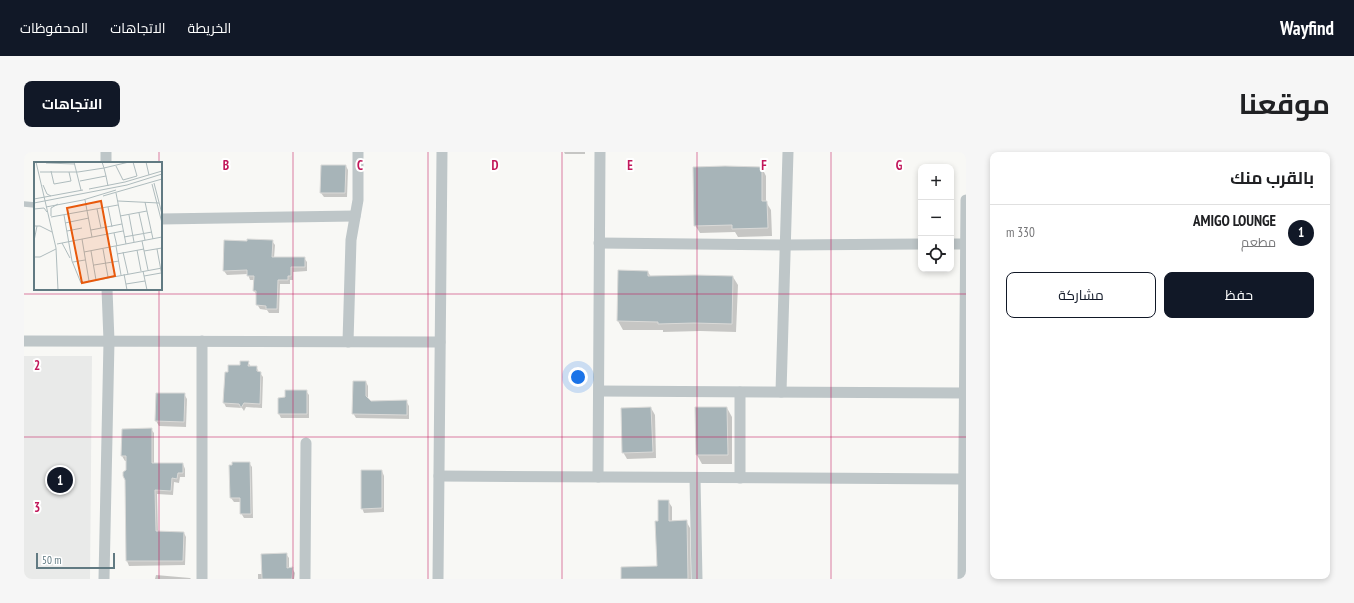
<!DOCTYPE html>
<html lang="ar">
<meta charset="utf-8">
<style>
:root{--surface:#fff;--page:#f6f6f6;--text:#202124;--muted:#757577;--line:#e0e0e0;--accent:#111827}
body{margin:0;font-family:"PT Sans Narrow",Cairo,sans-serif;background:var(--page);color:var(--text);direction:rtl}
.controls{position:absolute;right:12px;top:12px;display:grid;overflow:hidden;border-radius:8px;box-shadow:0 2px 6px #0003}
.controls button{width:36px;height:36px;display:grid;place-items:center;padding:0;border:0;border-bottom:1px solid var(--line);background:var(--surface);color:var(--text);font:20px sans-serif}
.scale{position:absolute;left:12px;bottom:10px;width:79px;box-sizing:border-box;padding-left:4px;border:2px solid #617a82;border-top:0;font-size:11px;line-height:14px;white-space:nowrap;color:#617a82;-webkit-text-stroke:3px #fff;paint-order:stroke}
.you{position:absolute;left:554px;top:225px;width:14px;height:14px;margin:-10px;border:3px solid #fff;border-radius:50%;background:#1a73e8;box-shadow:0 0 0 6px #1a73e833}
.badge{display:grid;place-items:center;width:26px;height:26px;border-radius:50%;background:var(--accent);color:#fff;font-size:13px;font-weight:700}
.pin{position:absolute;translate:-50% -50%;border:2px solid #fff;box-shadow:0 1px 4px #0006}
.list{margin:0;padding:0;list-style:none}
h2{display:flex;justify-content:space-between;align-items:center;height:52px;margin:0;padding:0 16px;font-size:17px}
h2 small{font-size:13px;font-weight:400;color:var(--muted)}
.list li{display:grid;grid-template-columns:26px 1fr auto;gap:12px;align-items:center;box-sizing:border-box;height:56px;padding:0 16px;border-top:1px solid var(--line)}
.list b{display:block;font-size:15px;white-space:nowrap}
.list p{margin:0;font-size:13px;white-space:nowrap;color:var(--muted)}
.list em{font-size:13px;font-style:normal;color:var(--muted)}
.actions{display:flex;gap:8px;padding:12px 16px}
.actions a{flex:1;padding:9px 0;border:1px solid var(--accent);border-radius:8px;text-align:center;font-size:14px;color:var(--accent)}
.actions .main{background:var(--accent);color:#fff}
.icon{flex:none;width:22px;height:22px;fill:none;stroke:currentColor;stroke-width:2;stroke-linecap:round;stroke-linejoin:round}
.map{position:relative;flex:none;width:942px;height:427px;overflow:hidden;direction:ltr;border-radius:8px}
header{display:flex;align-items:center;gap:24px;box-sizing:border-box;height:56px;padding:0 20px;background:var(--accent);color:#fff}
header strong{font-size:19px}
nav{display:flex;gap:22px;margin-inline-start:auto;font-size:14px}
.intro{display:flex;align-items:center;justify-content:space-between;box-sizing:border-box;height:96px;padding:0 24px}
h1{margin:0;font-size:28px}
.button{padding:10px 18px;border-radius:8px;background:var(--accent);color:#fff;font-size:14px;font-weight:700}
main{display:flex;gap:24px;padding:0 24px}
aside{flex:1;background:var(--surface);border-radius:8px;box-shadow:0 2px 6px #0003}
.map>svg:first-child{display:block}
</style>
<header>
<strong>Wayfind</strong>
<nav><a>الخريطة</a><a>الاتجاهات</a><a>المحفوظات</a></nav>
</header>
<div class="intro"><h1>موقعنا</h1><a class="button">الاتجاهات</a></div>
<main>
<aside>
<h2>بالقرب منك<small></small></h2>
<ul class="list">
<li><span class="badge">1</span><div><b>AMIGO LOUNGE</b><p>مطعم</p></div><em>330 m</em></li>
</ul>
<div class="actions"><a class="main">حفظ</a><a>مشاركة</a></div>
</aside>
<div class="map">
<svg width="942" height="427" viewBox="0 0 942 427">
<rect width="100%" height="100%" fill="#f8f8f5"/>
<path fill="#e9eae9" d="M0,204H68L66,427H0Z"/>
<g fill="#0003">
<path d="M540,0H561V2H541Z"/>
<path d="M322,14L324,18L323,45H300L297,41Z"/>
<path d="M738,16L742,24V50L747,58L748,84L714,85L711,80L676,81L671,73Z"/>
<path d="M248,89L251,93L250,106H280L283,110V119L269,120V128H266V132H256L255,161H245L243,158L236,157L233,152V143L230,139L231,128H226L224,122L203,123L200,119L224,90Z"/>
<path d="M595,119L624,120L627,125H709L714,133L712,180L676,179L639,180V178H599L594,169Z"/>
<path d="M224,210L227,215H232L235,220L236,221L239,225L238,256L222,255L220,259L218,256L202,255L200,251L205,221Z"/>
<path d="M342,230L344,234V247L346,250L382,249L385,254V267L332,266L329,261Z"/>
<path d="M282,239L285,243V266H257L255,262L262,246Z"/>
<path d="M133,242H160L163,247L162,275L135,274L132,269Z"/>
<path d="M627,256L631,263L632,306L603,307L599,300Z"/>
<path d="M672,256H703L708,265V312H678L673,303Z"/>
<path d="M127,277L130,281V312H159L161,317V325H156L155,331L150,330L149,343L133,342L134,380L160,381L162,385L161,413L105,414L103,409V309H101L98,304L99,278Z"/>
<path d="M225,311L228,315L229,366H220L217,361V350H210L207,346L206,314Z"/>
<path d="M358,319L360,324V360L340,361L338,356Z"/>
<path d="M644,349L648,355V369H662L666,376L667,427H598L634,415L635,370Z"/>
<path d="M262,402L265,406V416H268L271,421L270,427H234V422H239Z"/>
<path d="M132,423L166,426L167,427H131Z"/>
</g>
<g fill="#a7b4b8" stroke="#dadad8">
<path d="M297,13H322L321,41H296Z"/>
<path d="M701,14L738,15V49H743L744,76L708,77V73L670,74L669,15Z"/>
<path d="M223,87L249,88L248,105H281V115H267V124H264V128H254L253,157H242V154L232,153V139H229L230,124H223V118L199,119L200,88L223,89Z"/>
<path d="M594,118L624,119V124L671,123L709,124L708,172L670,171L634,172V170L593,169Z"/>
<path d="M216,209H225L224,214H233V219L237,220L236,252L220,251L217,256L215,252L199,251L201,220H204V213H216Z"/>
<path d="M329,229H342V244L347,249L383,248V263L328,262Z"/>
<path d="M261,238H283V262H254V246L261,245Z"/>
<path d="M132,241H161L160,270L131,269Z"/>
<path d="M627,255L629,300L598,301L597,256Z"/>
<path d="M671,255H703L704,303H672Z"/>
<path d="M128,276V311H159V321H154L153,327L148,326L147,339L131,338L132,379L160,380L159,409H102L101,328L99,324V320L102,318V304H97L98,277Z"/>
<path d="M208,310H226L227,362H216V346H206L205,313H208Z"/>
<path d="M337,318H358V356L337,357Z"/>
<path d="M634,348H645V369L663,368L664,427H597V415L633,414L631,369H634Z"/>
<path d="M263,401V416L269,415L268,427H238L237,402Z"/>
</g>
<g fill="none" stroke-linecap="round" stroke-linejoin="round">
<path stroke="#bec6c8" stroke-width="5.5" d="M0,52L11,53"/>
<g stroke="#bec6c8" stroke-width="11">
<path d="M82,11V0"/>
<path d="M137,67L331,64"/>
<path d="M575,91L762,93L897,92"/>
<path d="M927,92H942"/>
<path d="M0,189L416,190"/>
<path d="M324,190L327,88L334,48V0"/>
<path d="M575,239L940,241"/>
<path d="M716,240V326"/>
<path d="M757,240L764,0"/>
<path d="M415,324L940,327"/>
<path d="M574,325L576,0"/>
<path d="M671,326L673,427"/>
<path d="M80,427L85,189L83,137"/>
<path d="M178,427V189"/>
<path d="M281,427L282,291"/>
<path d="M414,427L418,0"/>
<path d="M939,427L942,48"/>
</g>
</g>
<path fill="none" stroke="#c2185b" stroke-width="1" stroke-opacity="0.55" d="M135,0V11M269,0V427M404,0V427M538,0V427M673,0V427M807,0V427M135,137V427M0,142H942M0,285H942"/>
<g transform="translate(10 10)">
<rect width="128" height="128" fill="#f8f8f5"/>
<path fill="none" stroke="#aebbbd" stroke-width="1" d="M2,0L22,86L24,128M40,0L47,28M68,0L70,6L95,0M112,0L115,13M12,1L41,2M82,4L89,18L103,14L99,0M17,9L20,22L37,19L35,10M6,10H44L70,6L72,14M46,19L72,14L74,24M120,21L128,52M118,22L128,61M9,23L13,32L17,34M55,27L91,20L128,9M82,31L92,82M69,34L128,17M0,37L49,28M49,38L82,28M51,38L58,75M84,39L125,41M111,40L119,77M0,41L93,23L128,12M12,45L49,38M74,45L78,65M0,47L10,46L13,50M63,47L67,66M105,51L111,78M30,53L38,99L47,121L128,106M95,53L100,80M17,54V46L24,42M86,54L113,49M17,55L84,43M31,61L55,56M0,64H6L18,70M57,68L88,62M33,69L48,66M80,71L83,84M90,75L118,70M48,77L55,119M0,79L3,64M108,79L114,108M28,81L36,96M23,82L89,69M82,84L87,113M69,87L74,115M123,87L128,114M103,88L107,109M57,89L62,118M110,89L128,86M50,90L128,75M89,90L94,112M83,92L110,87M0,95H6L22,87M39,100L51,98M60,103L85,99M109,109L113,128M90,112L93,128M110,114L127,111M92,122L111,119"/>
<path fill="#e8590c" fill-opacity="0.15" stroke="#e8590c" stroke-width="2" d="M67,39L81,114L48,121L33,46Z"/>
<rect width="128" height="128" fill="none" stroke="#617a82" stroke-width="2"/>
</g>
<g font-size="13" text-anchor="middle" font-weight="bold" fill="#c2185b" stroke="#fff" stroke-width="4" stroke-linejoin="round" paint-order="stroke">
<text x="202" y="18">B</text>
<text x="336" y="18">C</text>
<text x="471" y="18">D</text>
<text x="606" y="18">E</text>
<text x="740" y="18">F</text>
<text x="875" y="18">G</text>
<text x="13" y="218">2</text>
<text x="13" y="360">3</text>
</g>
</svg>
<div class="controls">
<button>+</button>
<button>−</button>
<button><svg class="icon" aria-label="locate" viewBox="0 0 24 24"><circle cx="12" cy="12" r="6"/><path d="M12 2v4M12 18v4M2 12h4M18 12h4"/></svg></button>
</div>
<div class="scale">50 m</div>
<div class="you"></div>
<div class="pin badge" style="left:36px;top:328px">1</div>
</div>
</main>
